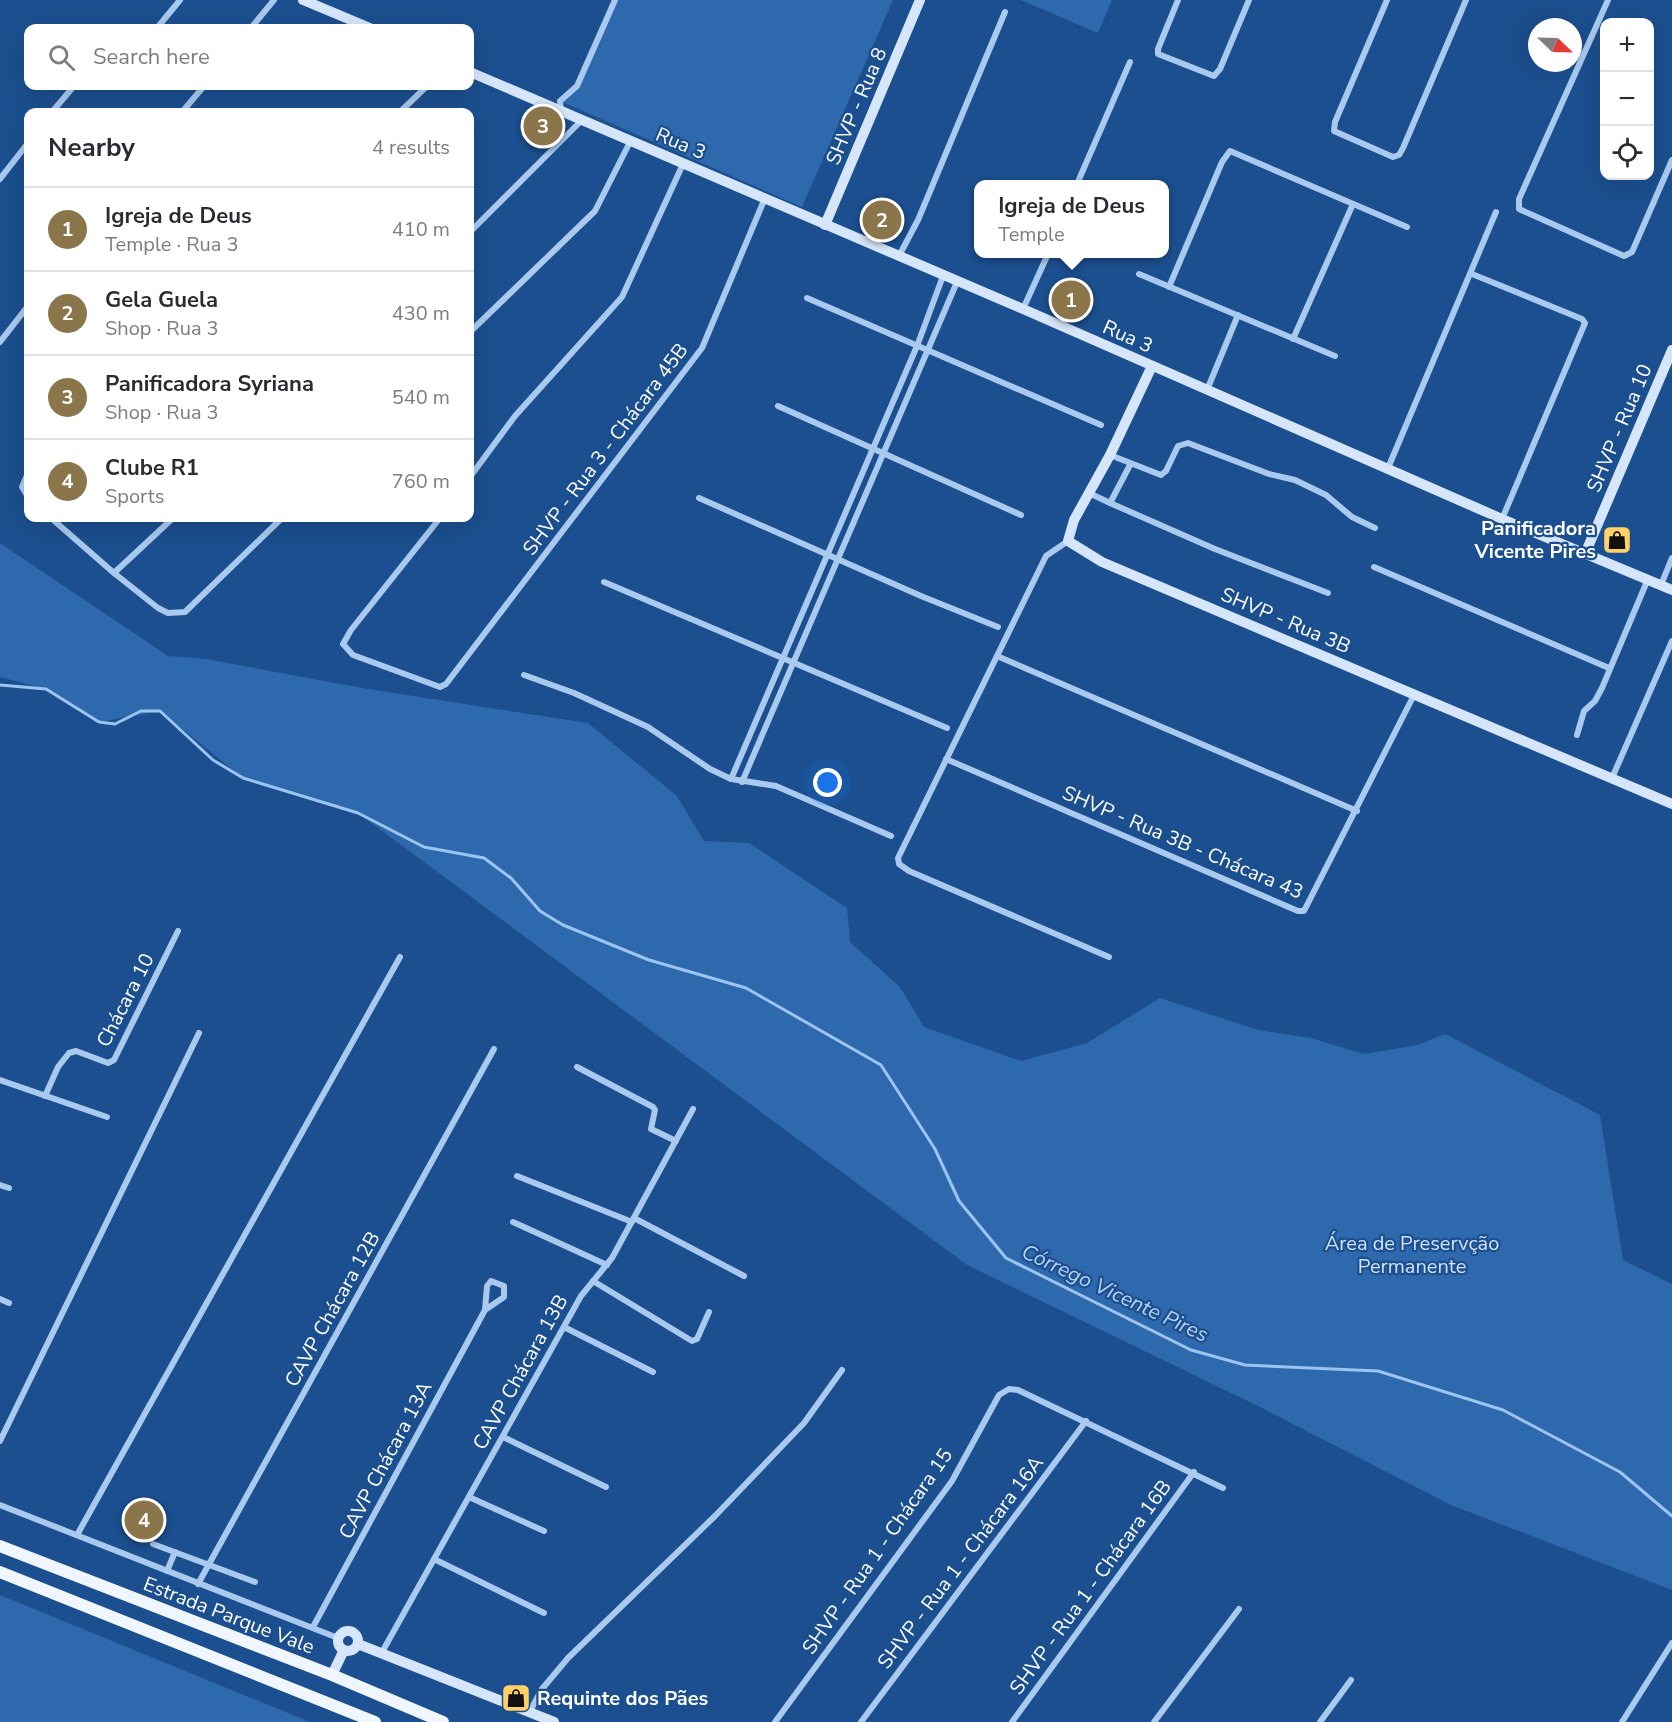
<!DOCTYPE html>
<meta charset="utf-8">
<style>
:root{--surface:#fff;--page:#f2f2f3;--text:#2b2b33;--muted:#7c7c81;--line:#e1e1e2;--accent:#8a764a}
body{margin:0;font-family:"Nunito Sans",sans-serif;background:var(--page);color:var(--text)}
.controls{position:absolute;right:18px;top:18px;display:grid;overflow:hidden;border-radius:12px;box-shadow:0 6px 24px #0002}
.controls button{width:54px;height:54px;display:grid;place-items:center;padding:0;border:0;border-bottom:2px solid var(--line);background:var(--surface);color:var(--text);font:30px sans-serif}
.compass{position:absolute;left:1528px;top:18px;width:54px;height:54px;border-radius:50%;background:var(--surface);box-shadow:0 6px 24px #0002;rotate:113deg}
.you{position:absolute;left:828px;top:783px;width:21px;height:21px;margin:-15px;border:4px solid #fff;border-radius:50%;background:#1a73e8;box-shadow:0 0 0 9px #1a73e833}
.badge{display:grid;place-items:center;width:39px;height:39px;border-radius:50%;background:var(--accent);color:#fff;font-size:20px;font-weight:700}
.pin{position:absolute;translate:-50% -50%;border:3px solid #fff;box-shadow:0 2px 6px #0006}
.popup{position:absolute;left:974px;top:180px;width:195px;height:78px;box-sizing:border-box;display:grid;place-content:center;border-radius:12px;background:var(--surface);filter:drop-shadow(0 2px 4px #0005);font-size:20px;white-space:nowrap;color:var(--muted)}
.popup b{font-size:22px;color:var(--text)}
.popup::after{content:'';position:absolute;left:50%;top:100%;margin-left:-12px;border:12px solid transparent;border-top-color:var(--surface)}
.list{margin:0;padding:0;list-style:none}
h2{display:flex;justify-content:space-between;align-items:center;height:78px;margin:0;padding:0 24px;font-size:26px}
h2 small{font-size:20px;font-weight:400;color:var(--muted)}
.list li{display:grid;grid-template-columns:39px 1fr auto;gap:18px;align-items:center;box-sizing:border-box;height:84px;padding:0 24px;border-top:2px solid var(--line)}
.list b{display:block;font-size:22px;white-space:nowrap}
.list p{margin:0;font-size:20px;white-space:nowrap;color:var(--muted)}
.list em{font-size:20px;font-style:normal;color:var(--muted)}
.icon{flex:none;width:33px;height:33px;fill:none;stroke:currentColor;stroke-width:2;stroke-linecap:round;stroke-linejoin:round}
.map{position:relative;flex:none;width:1672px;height:1722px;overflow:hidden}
.search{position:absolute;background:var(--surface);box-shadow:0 6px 24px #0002;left:24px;top:24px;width:450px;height:66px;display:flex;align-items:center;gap:15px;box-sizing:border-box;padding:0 21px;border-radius:12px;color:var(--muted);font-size:22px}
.panel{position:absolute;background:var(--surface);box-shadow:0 6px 24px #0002;left:24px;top:108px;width:450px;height:414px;border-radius:12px}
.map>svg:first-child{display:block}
</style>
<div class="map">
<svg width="1672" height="1722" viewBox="0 0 1672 1722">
<rect width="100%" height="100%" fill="#1b4f8f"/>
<g fill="#2e69ad">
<path d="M615,0H893L802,207L560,101L577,86Z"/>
<path d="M1021,0H1112L1098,33Z"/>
<path d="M0,543L168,656L206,659L368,689L588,723L677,796L704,841L749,843L847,908L850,942L900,987L924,1027L1021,1061L1087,1043L1160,998L1258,1030L1311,1038L1364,1054L1418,1045L1445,1034L1600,1115L1623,1260L1672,1284V1590L1451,1505L1260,1407L967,1265L358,813L243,778L160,711L99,722L46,689L0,677Z"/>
<path d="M0,1595L310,1722H0Z"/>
</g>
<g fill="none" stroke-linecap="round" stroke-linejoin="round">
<path stroke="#9cc4f0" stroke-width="3" d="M0,685L46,689L99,722L115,724L141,711H160L213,760L243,778L358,813L424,847L484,858L511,878L540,911L563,925L649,960L746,988L881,1065L935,1149L959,1201L1006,1258L1191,1350L1245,1365L1378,1371L1503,1410L1620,1472L1672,1516"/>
<g stroke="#a9c9ee" stroke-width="6">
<path d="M1178,0L1158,49V54L1214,76L1220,69L1249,0"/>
<path d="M1387,0L1335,122L1334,131L1393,157L1399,155L1403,148L1466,0"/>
<path d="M1608,0L1519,199V209L1624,256L1632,252L1672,160"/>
<path d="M157,28L180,0"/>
<path d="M251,28L274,0"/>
<path d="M561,111L560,101L577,86L615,0"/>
<path d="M52,112L74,86"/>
<path d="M182,112L204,86"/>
<path d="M400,112L427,86"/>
<path d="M0,179L28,143"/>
<path d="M1077,184L1130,62"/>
<path d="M470,232L582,120"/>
<path d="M899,256L918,220L1005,12"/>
<path d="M1139,274L1335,356"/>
<path d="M1472,274L1582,319L1585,323L1502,519"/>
<path d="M1169,287L1222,162L1230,151L1407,227"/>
<path d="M807,298L1101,425"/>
<path d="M1023,309L1048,254"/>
<path d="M470,332L595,211L630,142"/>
<path d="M1293,339L1353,204"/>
<path d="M0,342L28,306"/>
<path d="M1207,390L1238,315"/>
<path d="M778,406L1021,515"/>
<path d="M1110,455L1161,475L1166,471L1178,446L1188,443L1269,474L1295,480L1326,495L1352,517L1375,528"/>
<path d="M1130,465L1110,503L1215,549L1328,593"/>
<path d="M1388,468L1496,212"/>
<path d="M28,473L22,487L28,497"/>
<path d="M470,477L515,416L622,297L683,164"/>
<path d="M1089,493L1110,503"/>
<path d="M699,498L921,596L998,627"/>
<path d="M51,518L114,573L158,608L168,613L185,612L282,518"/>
<path d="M440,518L351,630L343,644L353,655L440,687L446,684L702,348L765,198"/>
<path d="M1068,541L1046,556L898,858L899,864L909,871L1109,957"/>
<path d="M1374,567L1609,668"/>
<path d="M114,573L173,518"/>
<path d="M604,582L947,728"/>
<path d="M1661,585L1672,558"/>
<path d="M997,656L1357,811"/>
<path d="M524,675L574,693L648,727L710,769L731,779L776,786L891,836"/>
<path d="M1577,735L1584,711L1595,701L1602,688L1648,579"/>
<path d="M946,759L1298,911H1304L1415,693"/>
<path d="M1612,778L1672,641"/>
<path d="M731,779L917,346L943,276"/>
<path d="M742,782L957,282"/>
<path d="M577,1067L653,1107L655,1110L651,1129L676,1141"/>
<path d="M0,1080L107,1117"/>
<path d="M45,1096L58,1067L69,1053L76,1051L108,1063L114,1060L178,931"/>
<path d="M517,1176L632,1222"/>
<path d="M0,1185L9,1188"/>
<path d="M634,1218L744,1276"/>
<path d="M513,1222L607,1265"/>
<path d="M593,1281L692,1341L697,1339L709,1312"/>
<path d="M0,1299L9,1303"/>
<path d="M564,1327L653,1372"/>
<path d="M503,1437L606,1487"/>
<path d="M0,1441L199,1033"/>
<path d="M469,1497L544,1531"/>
<path d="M0,1505L338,1638"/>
<path d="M77,1535L400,957"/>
<path d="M153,1544L255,1582"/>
<path d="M434,1559L544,1613"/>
<path d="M167,1571L175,1552"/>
<path d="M198,1584L494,1049"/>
<path d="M313,1627L485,1310L487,1286L491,1281L504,1286V1297L485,1310"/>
<path d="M381,1654L581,1296L612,1258L693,1109"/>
<path d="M529,1713L542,1689L568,1658L715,1516L804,1423L842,1370"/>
<path d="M775,1722L952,1481L999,1395L1009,1389L1018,1390L1223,1488"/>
<path d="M861,1722L1086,1421"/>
<path d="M1012,1722L1194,1472"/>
<path d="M1154,1722L1239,1609"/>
<path d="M1320,1722L1351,1680"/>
<path d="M1622,1722L1672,1643"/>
</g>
<g stroke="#d6e6fa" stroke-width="10">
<path d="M303,0L370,28"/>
<path d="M470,72L1023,309L1502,519L1672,590"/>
<path d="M825,225L920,0"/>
<path d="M1152,366L1110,455L1074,520L1068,541L1102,562L1672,804"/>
<path d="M1585,554L1672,350"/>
<circle cx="348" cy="1641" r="10"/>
<path d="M358,1644L554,1722"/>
<path d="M332,1675L344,1650"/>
</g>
<g stroke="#f0f6ff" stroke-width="12">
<path d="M0,1546L332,1675L443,1722"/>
<path d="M0,1572L375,1722"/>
</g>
</g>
<defs>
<g id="shop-square" transform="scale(1.5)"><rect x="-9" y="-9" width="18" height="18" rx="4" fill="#ffd166" stroke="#1b4f8f"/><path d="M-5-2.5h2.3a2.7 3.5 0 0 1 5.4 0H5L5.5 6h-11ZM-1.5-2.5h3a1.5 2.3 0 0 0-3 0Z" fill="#111"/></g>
</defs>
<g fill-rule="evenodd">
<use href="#shop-square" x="1617" y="540"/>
<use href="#shop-square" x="516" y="1698"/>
</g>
<g text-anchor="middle" stroke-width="4.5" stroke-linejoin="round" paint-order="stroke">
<g font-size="20" fill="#fff" stroke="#1b4f8f">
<text transform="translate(856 106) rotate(-67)" y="7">SHVP - Rua 8</text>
<text transform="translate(681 143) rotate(23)" y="7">Rua 3</text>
<text transform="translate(1128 336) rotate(24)" y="7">Rua 3</text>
<text transform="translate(1619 428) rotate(-67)" y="7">SHVP - Rua 10</text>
<text transform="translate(605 449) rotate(-53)" y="7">SHVP - Rua 3 - Chácara 45B</text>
<text transform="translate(1286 620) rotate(23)" y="7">SHVP - Rua 3B</text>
<text transform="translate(1183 842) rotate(23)" y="7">SHVP - Rua 3B - Chácara 43</text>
<text transform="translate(125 1000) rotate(-63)" y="7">Chácara 10</text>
<text transform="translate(332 1309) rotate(-61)" y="7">CAVP Chácara 12B</text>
<text transform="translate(520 1372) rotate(-61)" y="7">CAVP Chácara 13B</text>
<text transform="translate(385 1460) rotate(-62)" y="7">CAVP Chácara 13A</text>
<text transform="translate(877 1551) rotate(-55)" y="7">SHVP - Rua 1 - Chácara 15</text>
<text transform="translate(960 1562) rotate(-53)" y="7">SHVP - Rua 1 - Chácara 16A</text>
<text transform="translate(1090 1587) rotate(-54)" y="7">SHVP - Rua 1 - Chácara 16B</text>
<text transform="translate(229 1615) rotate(21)" y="7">Estrada Parque Vale</text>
</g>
<g font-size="20" font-weight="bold" fill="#fff" stroke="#1b4f8f" text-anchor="end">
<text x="1596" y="535">Panificadora<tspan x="1596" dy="23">Vicente Pires</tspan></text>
<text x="537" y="1705" text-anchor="start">Requinte dos Pães</text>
</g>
<g font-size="20" fill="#cfe3fa" stroke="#1b4f8f">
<text x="1412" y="1250">Área de Preservção<tspan x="1412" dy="23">Permanente</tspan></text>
</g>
<g font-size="21" font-style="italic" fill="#b5d3f5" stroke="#1b4f8f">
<text transform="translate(1115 1293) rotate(25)" y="7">Córrego Vicente Pires</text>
</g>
</g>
</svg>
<div class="controls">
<button>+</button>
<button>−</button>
<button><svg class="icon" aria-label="locate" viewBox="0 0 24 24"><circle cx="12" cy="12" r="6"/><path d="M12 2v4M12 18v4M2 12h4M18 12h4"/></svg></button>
</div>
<svg class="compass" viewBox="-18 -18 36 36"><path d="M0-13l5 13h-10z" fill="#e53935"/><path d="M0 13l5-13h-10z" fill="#7c7c81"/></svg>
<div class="you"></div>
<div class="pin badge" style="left:1071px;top:300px">1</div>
<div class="popup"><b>Igreja de Deus</b>Temple</div>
<div class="pin badge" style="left:882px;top:220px">2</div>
<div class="pin badge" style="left:543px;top:126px">3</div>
<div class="pin badge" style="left:144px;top:1520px">4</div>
<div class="search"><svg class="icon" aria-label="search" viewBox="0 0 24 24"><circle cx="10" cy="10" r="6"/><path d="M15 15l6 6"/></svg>Search here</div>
<section class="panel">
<h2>Nearby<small>4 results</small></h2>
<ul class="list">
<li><span class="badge">1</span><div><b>Igreja de Deus</b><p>Temple · Rua 3</p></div><em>410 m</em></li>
<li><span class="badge">2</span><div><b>Gela Guela</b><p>Shop · Rua 3</p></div><em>430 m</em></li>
<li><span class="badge">3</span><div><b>Panificadora Syriana</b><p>Shop · Rua 3</p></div><em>540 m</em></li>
<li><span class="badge">4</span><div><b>Clube R1</b><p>Sports</p></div><em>760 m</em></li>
</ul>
</section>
</div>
